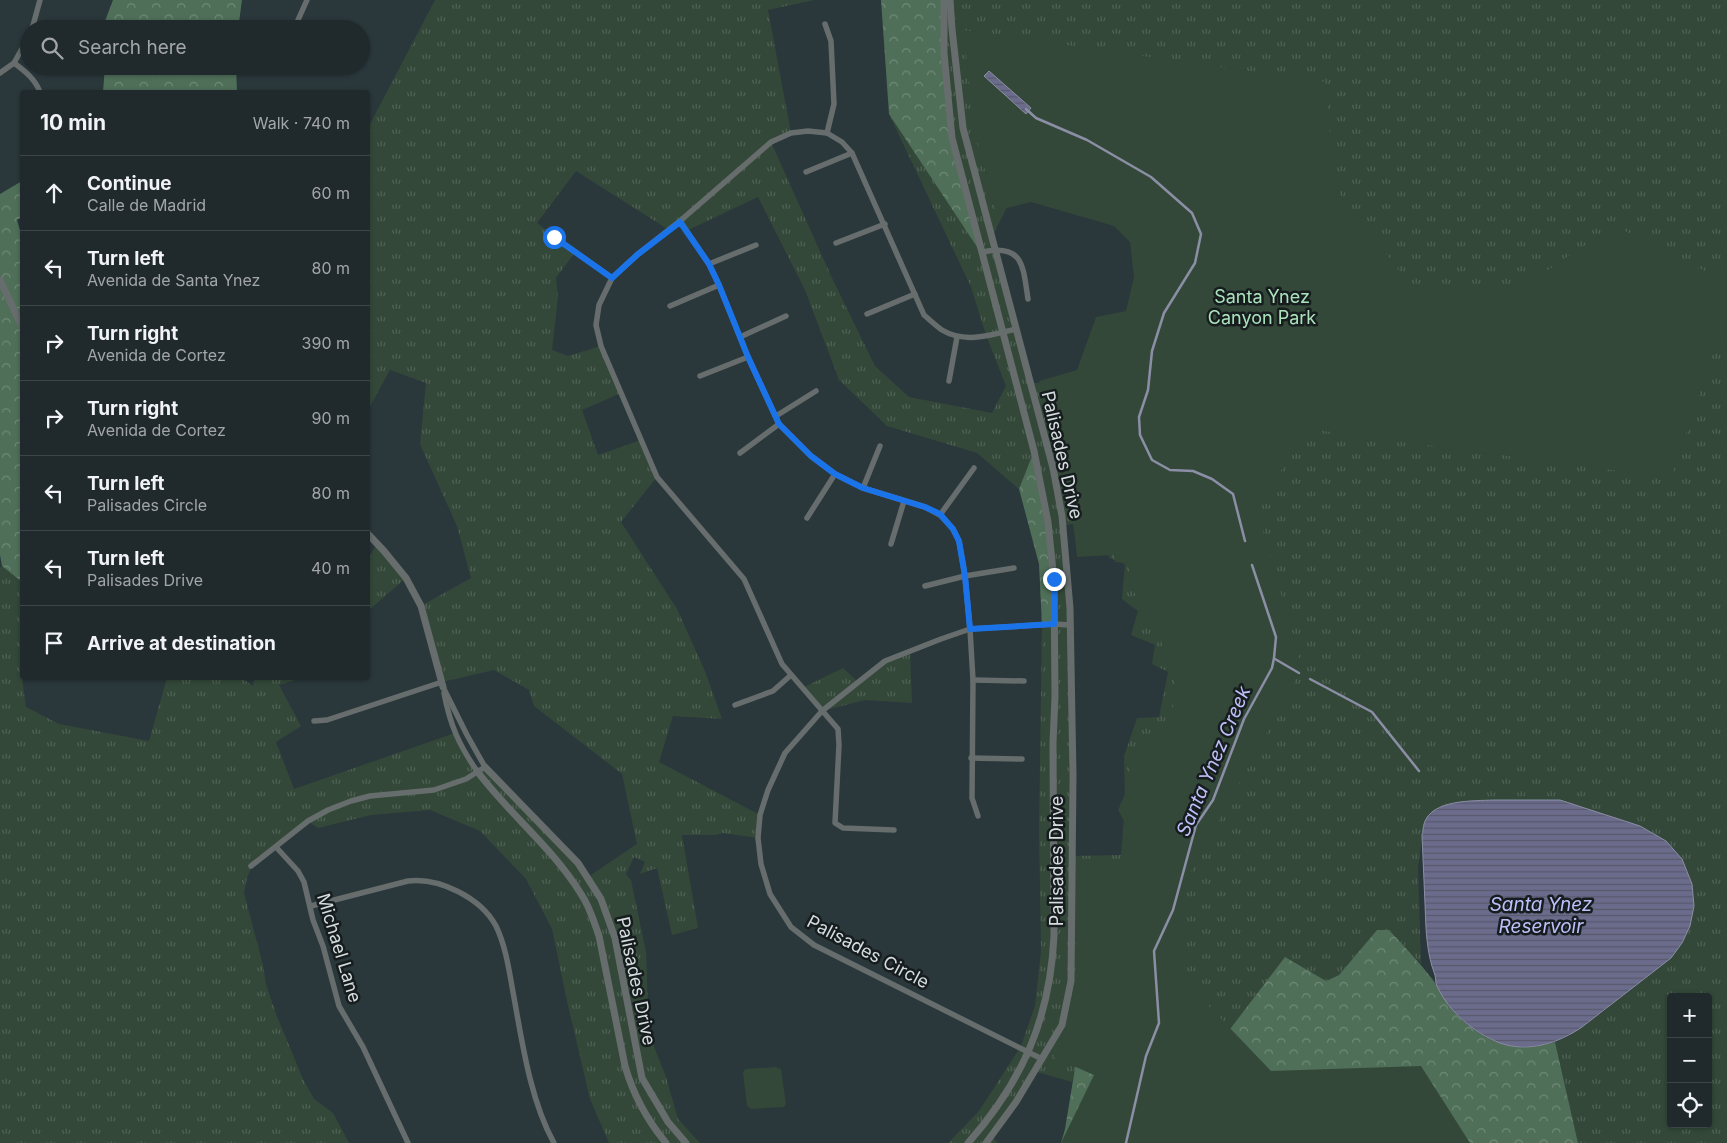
<!DOCTYPE html>
<meta charset="utf-8">
<style>
:root{--surface:#20292c;--page:#283134;--text:#f1f3f6;--muted:#a2a6a9;--line:#3d4548}
body{margin:0;font-family:Inter,sans-serif;background:var(--page);color:var(--text)}
.controls{position:absolute;right:15px;bottom:15px;display:grid;overflow:hidden;border-radius:5px;box-shadow:0 1px 4px #0004}
.controls button{width:45px;height:45px;display:grid;place-items:center;padding:0;border:0;border-bottom:1px solid var(--line);background:var(--surface);color:var(--text);font:25px sans-serif}
.stop{position:absolute;width:15px;height:15px;margin:-11px;border:4px solid #1a73e8;border-radius:50%;background:#fff}
.stop.end{background:#1a73e8;border-color:#fff;box-shadow:0 1px 5px #0008}
.list{margin:0;padding:0;list-style:none}
h2{display:flex;justify-content:space-between;align-items:center;height:65px;margin:0;padding:0 20px;font-size:21px}
h2 small{font-size:16px;font-weight:400;color:var(--muted)}
.list li{display:grid;grid-template-columns:32px 1fr auto;gap:15px;align-items:center;box-sizing:border-box;height:75px;padding:0 20px;border-top:1px solid var(--line)}
.list b{display:block;font-size:19px;white-space:nowrap}
.list p{margin:0;font-size:16px;white-space:nowrap;color:var(--muted)}
.list em{font-size:16px;font-style:normal;color:var(--muted)}
.icon{flex:none;width:28px;height:28px;fill:none;stroke:currentColor;stroke-width:2;stroke-linecap:round;stroke-linejoin:round}
.map{position:relative;flex:none;width:1727px;height:1143px;overflow:hidden}
.search{position:absolute;background:var(--surface);box-shadow:0 1px 4px #0004;left:20px;top:20px;width:350px;height:55px;display:flex;align-items:center;gap:12px;box-sizing:border-box;padding:0 18px;border-radius:28px;color:var(--muted);font-size:19px}
.panel{position:absolute;background:var(--surface);box-shadow:0 1px 4px #0004;left:20px;top:90px;width:350px;height:590px;border-radius:5px}
.map>svg:first-child{display:block}
</style>
<div class="map">
<svg width="1727" height="1143" viewBox="0 0 1727 1143">
<defs>
<pattern id="grass-tufts" width="24" height="20" patternUnits="userSpaceOnUse" patternTransform="scale(1.25)"><rect width="24" height="20" fill="#334839"/><path d="M3 7l-1-3M5 7V3M7 7l1-3M15 17l-1-3M17 17v-4M19 17l1-3" fill="none" stroke="#506255"/></pattern>
<pattern id="forest-crowns" width="20" height="18" patternUnits="userSpaceOnUse" patternTransform="scale(1.25)"><rect width="20" height="18" fill="#4f6f59"/><path d="M2 6a3 3 0 1 1 6 0M12 15a3 3 0 1 1 6 0" fill="none" stroke="#708a78"/></pattern>
<pattern id="water-rules" width="6" height="5" patternUnits="userSpaceOnUse" patternTransform="scale(1.25)"><rect width="6" height="5" fill="#6b6c8c"/><path d="M0 2.5h6" fill="none" stroke="#58596b"/></pattern>
</defs>
<rect width="100%" height="100%" fill="#2a373b"/>
<g fill="url(#grass-tufts)" fill-rule="evenodd">
<path d="M435,0H814L768,10L791,133L771,142L832,278L875,366L909,397L992,413L1006,386L986,335L971,287L889,114L982,254L952,138L944,0H1727V1143H1578L1555,1042L1569,1036L1607,1009L1682,859L1666,841L1640,826L1560,800L1424,823L1418,868L1421,964L1389,930H1377L1339,975L1326,981L1192,1079L1076,1063L1072,1082L1037,1072L992,1137L998,1143H948L979,1111L1021,1046L1035,1006L1041,951L1039,832L1042,625L1034,452L1019,489L977,453L887,426L839,380L805,290L758,197L686,231L680,222L669,230L576,171L537,223L575,252L556,278L558,297L552,350L568,356L601,346L621,393L582,410L598,455L641,440L657,477L621,522L677,609L705,671L722,719L673,716L659,762L760,815L758,838L723,833L715,835H682L698,928L672,935L657,868L640,874L645,862L634,857L626,874L631,880L646,952L649,1034L666,1077L678,1119L700,1143H609L590,1099L567,1001L552,929L526,879L480,831L430,810L371,815L318,828L308,821L252,866L247,878L244,893L263,965L266,984L276,1014L303,1079L314,1099L333,1113L349,1143H0V568L2,566L22,582V678L26,707L59,724L149,741L167,678H242L253,686L255,678H302L279,685L301,726L276,742L294,789L455,733L476,770L485,767L588,877L637,844L622,774L534,706L529,690L494,670L442,682L421,606L471,578L457,526L420,444L426,383L390,370L368,410V128ZM1022,177L1144,233L1137,331L1077,382L1030,383L992,237ZM1105,517L1109,558L1125,564L1122,599L1138,611L1131,635L1155,645L1152,664L1168,672L1159,717L1137,718L1124,756L1125,804L1121,855L1069,856L1070,608L1063,526ZM1671,997H1708V1124H1671Z"/>
<path d="M377,544L406,578L368,611V559Z"/>
<path d="M910,651L912,703L865,700L822,711L802,688L843,668L858,682L885,661Z"/>
</g>
<g fill="url(#forest-crowns)">
<path d="M113,0H242L238,29H102Z"/>
<path d="M881,0H944L950,118L983,256L889,114Z"/>
<path d="M105,66H236L237,92H103Z"/>
<path d="M22,181V217L17,220L22,237V582L2,566L0,555V194Z"/>
<path d="M1034,451L1048,522L1054,624L1042,625L1039,564L1019,489Z"/>
<path d="M1377,930H1389C1404,946 1419,962 1433,980C1438,987 1442,995 1447,1003C1465,1028 1497,1049 1528,1047C1537,1047 1546,1044 1555,1042L1578,1143H1061L1065,1129L1076,1062L1192,1079L1285,957L1326,981L1339,975Z"/>
</g>
<g fill="#334839">
<path d="M962,30L1325,82L1335,188L1411,286L1522,287L1615,226L1727,282V312L1671,478L1310,429L1256,506L1302,668L1182,888V978L1271,1071L1421,1066L1470,1143H1061L1094,1075L1053,1057C1083,995 1079,927 1079,859H1121L1129,831L1118,810L1131,780L1129,753L1154,746L1171,723L1176,686L1161,641L1131,586L1129,563L1115,562V555L1077,557C1072,497 1056,439 1039,381L1077,370L1096,317L1126,311L1134,277L1130,242L1114,226L1031,202L996,211L975,133L966,54Z"/>
<path d="M776,1067L781,1069L786,1104L784,1107L751,1109L747,1106L743,1073L745,1069Z"/>
</g>
<g fill="url(#water-rules)" stroke="#8b8ea5">
<path d="M989,71L1031,108L1026,114L984,76Z"/>
<path d="M1494,800H1560L1640,826L1666,841L1682,859L1692,884L1694,906L1690,926L1682,943L1671,958L1582,1027C1559,1043 1528,1053 1500,1043C1474,1033 1449,1012 1437,986C1435,982 1436,979 1435,975C1426,952 1426,928 1425,904C1424,881 1423,858 1422,835C1423,832 1423,827 1424,824C1431,799 1474,801 1494,800Z"/>
</g>
<g fill="none" stroke-linecap="round" stroke-linejoin="round">
<g stroke="#8b8ea5" stroke-width="2.5">
<path d="M1026,109L1036,118L1087,140L1151,177L1192,213L1201,234L1195,263L1164,313L1152,351L1148,390L1139,417L1140,435L1152,460L1170,470L1193,471L1212,479L1233,494L1245,541"/>
<path d="M1275,659L1299,673"/>
<path d="M1310,679L1372,712L1419,771"/>
<path d="M1126,1143L1146,1056L1159,1023L1154,951L1173,910L1196,825L1213,800L1244,719L1272,668L1274,658L1276,637L1252,565"/>
</g>
<g stroke="#666d6c" stroke-width="5.5">
<path d="M825,24L831,41L834,104L827,133"/>
<path d="M32,29L40,0"/>
<path d="M294,29L307,0"/>
<path d="M14,63C25,71 35,79 40,92"/>
<path d="M270,67L271,66"/>
<path d="M0,73L14,63L29,36"/>
<path d="M806,172L852,153"/>
<path d="M680,221L709,264L719,285L748,357L779,424L811,456L835,474L863,488L925,507L940,515L953,529L959,541L965,576L970,629L973,680L972,798L978,816"/>
<path d="M554,237L612,278"/>
<path d="M836,243L885,224"/>
<path d="M982,252C1024,243 1023,267 1028,299"/>
<path d="M709,264L756,245"/>
<path d="M670,306L719,285"/>
<path d="M867,314L915,294"/>
<path d="M740,337L786,316"/>
<path d="M700,376L748,357"/>
<path d="M949,381L957,337"/>
<path d="M776,416L816,391"/>
<path d="M740,453L779,424"/>
<path d="M863,488L880,446"/>
<path d="M940,515L974,468"/>
<path d="M807,518L835,474"/>
<path d="M891,544L904,501"/>
<path d="M925,586L965,576L1014,568"/>
<path d="M973,680L1024,681"/>
<path d="M444,693C450,725 459,745 477,771"/>
<path d="M735,705L773,691L791,675"/>
<path d="M314,721L327,720L442,682"/>
<path d="M971,758L1022,759"/>
<path d="M894,830L843,828L835,823L839,745L838,729L782,664L744,579L657,477L601,346L596,325L599,305L612,278L637,255L680,221L771,142L791,133L808,131L827,133L842,142L852,153L924,315C930,320 936,326 942,330C965,344 992,335 1016,329"/>
<path d="M276,847L298,871L304,882L313,920L323,946L339,1006L363,1047L408,1143"/>
<path d="M251,866L308,821L328,810L351,801L370,796L434,790L466,779L485,767L467,735L443,687"/>
<path d="M311,906L408,881C439,877 481,898 496,926C506,947 509,970 513,992C522,1041 530,1100 554,1143"/>
<path d="M1042,1059L814,945L791,927L770,894L761,864L758,838L760,815L768,790L785,753L822,711L885,661L941,639L970,629L1054,624L1069,625"/>
</g>
<g stroke="#666d6c" stroke-width="7">
<path d="M944,0V53L952,138L1034,451L1048,522L1054,581L1055,696L1053,743L1054,936C1050,1018 1023,1081 968,1143"/>
<path d="M950,0L952,29L963,128L1053,468L1062,516L1070,608L1073,775L1071,981L1062,1025L1016,1102L986,1143"/>
<path d="M0,280L22,327"/>
<path d="M368,534L384,551L406,578L421,606L443,687"/>
<path d="M485,767L578,863L601,899L615,938L642,1078L668,1122L686,1143"/>
<path d="M477,771C509,814 553,848 581,894C590,907 594,922 599,936L625,1066C633,1094 647,1120 666,1143"/>
</g>
</g>
<g fill="none" stroke-linecap="round" stroke-linejoin="round">
<path stroke="#1a73e8" stroke-width="6" d="M554,237L612,278L637,255L680,222L709,264L719,285L748,357L779,424L811,456L835,474L863,488L925,507L940,514L953,529L959,541L965,576L970,629L1054,624V579"/>
</g>
<g text-anchor="middle" stroke-width="5" stroke-linejoin="round" paint-order="stroke">
<g font-size="18" fill="#aae3bb" stroke="#171d1f">
<text x="1262" y="303">Santa Ynez<tspan x="1262" dy="21">Canyon Park</tspan></text>
</g>
<g font-size="18" fill="#d5dddf" stroke="#171d1f">
<text transform="translate(1062 455) rotate(77)" y="6">Palisades Drive</text>
<text transform="translate(1057 861) rotate(-90)" y="6">Palisades Drive</text>
<text transform="translate(339 948) rotate(73)" y="6">Michael Lane</text>
<text transform="translate(868 952) rotate(28)" y="6">Palisades Circle</text>
<text transform="translate(636 981) rotate(78)" y="6">Palisades Drive</text>
</g>
<g font-size="19" font-style="italic" fill="#bec0fa" stroke="#171d1f">
<text transform="translate(1213 761) rotate(-67)" y="7">Santa Ynez Creek</text>
<text x="1541" y="911">Santa Ynez<tspan x="1541" dy="22">Reservoir</tspan></text>
</g>
</g>
</svg>
<div class="controls">
<button>+</button>
<button>−</button>
<button><svg class="icon" aria-label="locate" viewBox="0 0 24 24"><circle cx="12" cy="12" r="6"/><path d="M12 2v4M12 18v4M2 12h4M18 12h4"/></svg></button>
</div>
<div class="stop" style="left:554px;top:237px"></div>
<div class="stop end" style="left:1054px;top:579px"></div>
<div class="search"><svg class="icon" aria-label="search" viewBox="0 0 24 24"><circle cx="10" cy="10" r="6"/><path d="M15 15l6 6"/></svg>Search here</div>
<section class="panel">
<h2>10 min<small>Walk · 740 m</small></h2>
<ul class="list">
<li><svg class="icon" aria-label="ahead" viewBox="0 0 24 24"><path d="M12 20V5M6 11l6-6 6 6"/></svg><div><b>Continue</b><p>Calle de Madrid</p></div><em>60 m</em></li>
<li><svg class="icon" aria-label="left" viewBox="0 0 24 24"><path d="M17 20v-9H6M10 6l-5 5 5 5"/></svg><div><b>Turn left</b><p>Avenida de Santa Ynez</p></div><em>80 m</em></li>
<li><svg class="icon" aria-label="right" viewBox="0 0 24 24"><path d="M7 20v-9h11M14 6l5 5-5 5"/></svg><div><b>Turn right</b><p>Avenida de Cortez</p></div><em>390 m</em></li>
<li><svg class="icon" aria-label="right" viewBox="0 0 24 24"><path d="M7 20v-9h11M14 6l5 5-5 5"/></svg><div><b>Turn right</b><p>Avenida de Cortez</p></div><em>90 m</em></li>
<li><svg class="icon" aria-label="left" viewBox="0 0 24 24"><path d="M17 20v-9H6M10 6l-5 5 5 5"/></svg><div><b>Turn left</b><p>Palisades Circle</p></div><em>80 m</em></li>
<li><svg class="icon" aria-label="left" viewBox="0 0 24 24"><path d="M17 20v-9H6M10 6l-5 5 5 5"/></svg><div><b>Turn left</b><p>Palisades Drive</p></div><em>40 m</em></li>
<li><svg class="icon" aria-label="arrive" viewBox="0 0 24 24"><path d="M6 21V4h12l-3 4 3 4H6"/></svg><div><b>Arrive at destination</b></div></li>
</ul>
</section>
</div>
